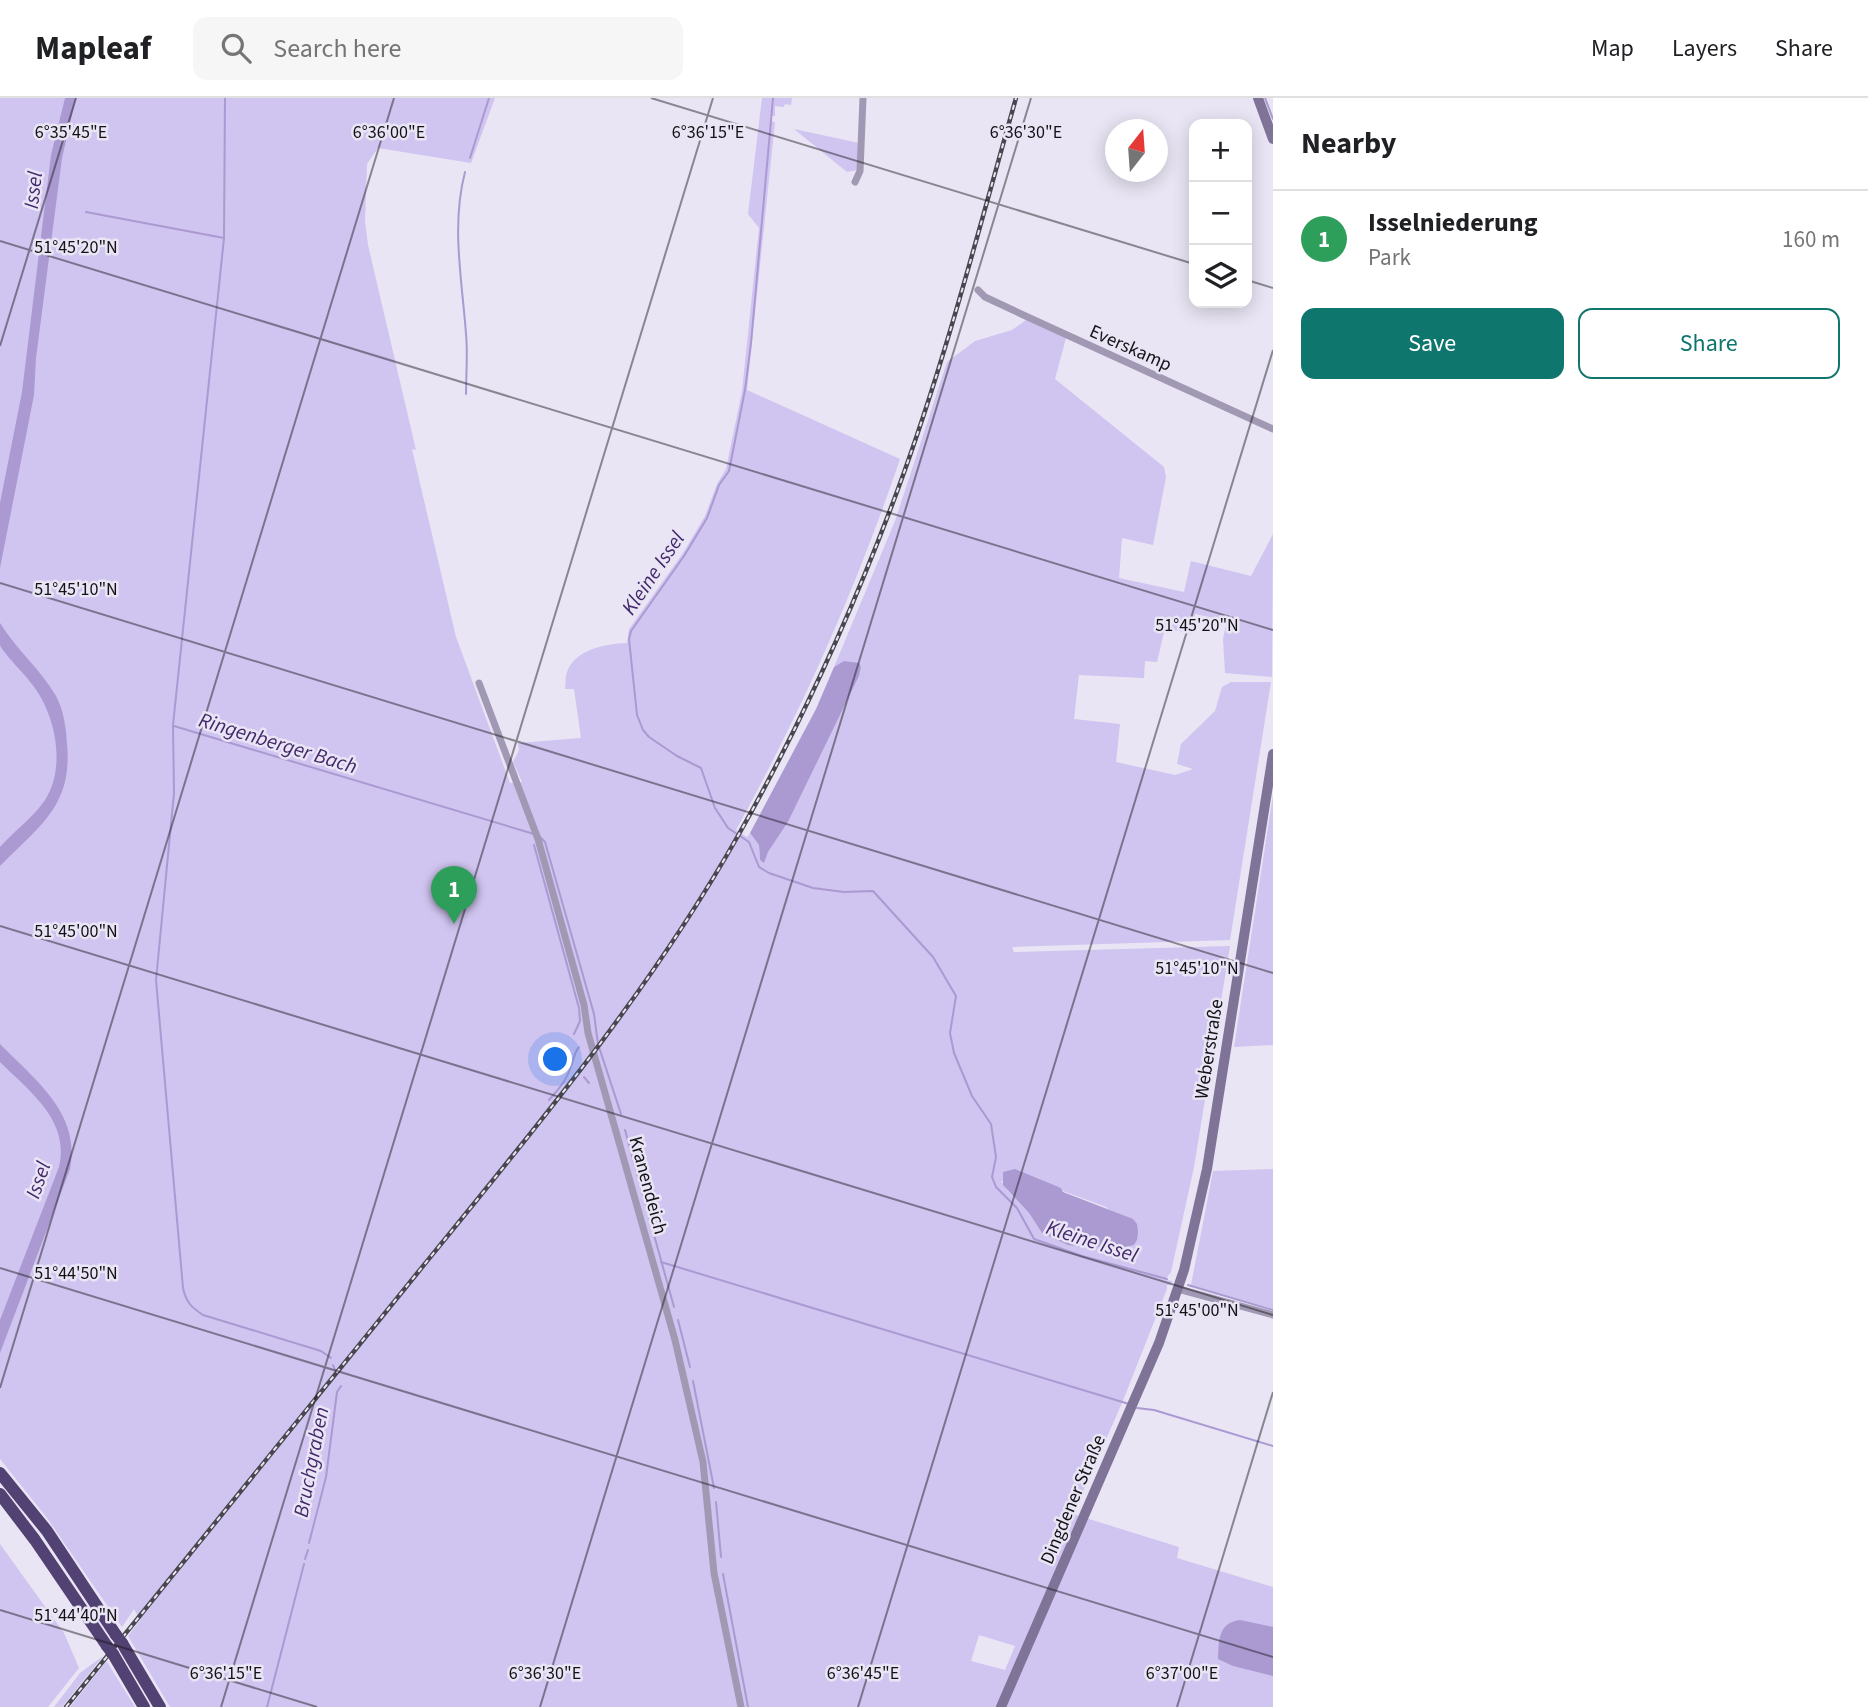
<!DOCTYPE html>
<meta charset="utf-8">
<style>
:root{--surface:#fff;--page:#f6f6f6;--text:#202124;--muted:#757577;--line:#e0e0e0;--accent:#0f766e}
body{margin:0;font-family:"Source Sans 3",sans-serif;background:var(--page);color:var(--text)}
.controls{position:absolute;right:21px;top:21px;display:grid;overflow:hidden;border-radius:14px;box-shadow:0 4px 18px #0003}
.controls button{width:63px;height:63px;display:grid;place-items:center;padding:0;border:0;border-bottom:2px solid var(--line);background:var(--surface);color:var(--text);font:35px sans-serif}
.compass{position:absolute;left:1105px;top:21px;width:63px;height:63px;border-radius:50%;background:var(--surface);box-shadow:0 4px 18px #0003;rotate:17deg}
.you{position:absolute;left:556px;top:962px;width:24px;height:24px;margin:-18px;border:5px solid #fff;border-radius:50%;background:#1a73e8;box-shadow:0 0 0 10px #1a73e833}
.badge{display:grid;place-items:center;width:46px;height:46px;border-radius:50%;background:var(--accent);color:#fff;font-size:23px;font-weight:700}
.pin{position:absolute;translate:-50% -58px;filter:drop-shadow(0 2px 4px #0008)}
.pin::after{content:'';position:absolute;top:37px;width:24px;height:21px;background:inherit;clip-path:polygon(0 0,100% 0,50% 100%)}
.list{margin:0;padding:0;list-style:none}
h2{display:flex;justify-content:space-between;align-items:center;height:91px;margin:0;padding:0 28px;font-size:30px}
h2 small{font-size:23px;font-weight:400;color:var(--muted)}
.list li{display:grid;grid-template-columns:46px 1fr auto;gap:21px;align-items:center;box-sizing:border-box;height:98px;padding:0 28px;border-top:2px solid var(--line)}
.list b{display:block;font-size:26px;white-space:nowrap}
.list p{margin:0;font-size:23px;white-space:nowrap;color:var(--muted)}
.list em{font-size:23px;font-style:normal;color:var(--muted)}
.actions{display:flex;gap:14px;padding:21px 28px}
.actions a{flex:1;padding:16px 0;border:2px solid var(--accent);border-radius:14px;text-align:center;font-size:24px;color:var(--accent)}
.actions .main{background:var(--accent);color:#fff}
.icon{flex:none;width:38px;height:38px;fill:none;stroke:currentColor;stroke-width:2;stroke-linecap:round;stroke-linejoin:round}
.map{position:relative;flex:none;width:1273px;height:1609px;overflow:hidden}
header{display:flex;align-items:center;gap:42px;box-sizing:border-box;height:98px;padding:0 35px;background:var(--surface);border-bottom:2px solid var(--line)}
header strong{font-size:33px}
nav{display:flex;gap:38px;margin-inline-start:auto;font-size:24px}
.search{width:490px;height:63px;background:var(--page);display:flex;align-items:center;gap:18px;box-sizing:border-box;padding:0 24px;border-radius:14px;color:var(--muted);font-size:26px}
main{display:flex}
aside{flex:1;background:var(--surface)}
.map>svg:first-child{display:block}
</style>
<header>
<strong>Mapleaf</strong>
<div class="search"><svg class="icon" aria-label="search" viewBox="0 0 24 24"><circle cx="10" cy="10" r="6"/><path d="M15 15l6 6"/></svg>Search here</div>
<nav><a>Map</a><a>Layers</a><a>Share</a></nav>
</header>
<main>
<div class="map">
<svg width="1273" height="1609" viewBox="0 0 1273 1609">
<rect width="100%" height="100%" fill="#e9e5f4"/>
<g fill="#d0c4f0" fill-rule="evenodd">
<path d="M0,0H495L471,65L378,50L367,66L365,123L368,147L416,352L412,351L456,539L510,685L522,684L513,664L519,652L518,645L581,640L574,591H565C566,586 565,578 567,574C575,551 606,546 627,545L629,531L683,455L705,418L717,386L726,371L742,293L759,130L748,116L762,0H792L791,7L785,6L784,9L775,8V18H770V23L775,24L747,292L900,361C855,493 803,610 736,732L747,739L750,735L759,747L760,762L764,764L768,754L788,724L859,578L861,569C850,562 845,563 834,569L895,423L947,264L975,243L1012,232L1026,222L1066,240L1055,281L1164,369L1166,379L1153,447L1122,440L1119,480L1184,494L1191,463L1251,478L1273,436L1272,579L1225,575L1223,541L1227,523L1195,516L1193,536L1165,530L1157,564L1145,563L1144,580L1079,577L1074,621L1120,626L1116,664L1175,677L1193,671L1177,666L1181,646L1215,613L1222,589L1231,584H1271L1230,842L1012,849L1014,854L1230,848L1194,1069L1171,1174L1167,1179L1166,1182L1172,1183L1171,1187H1167V1191L1122,1305L1073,1416L1179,1449L1177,1460L1273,1489V1609H170L128,1538L140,1522L134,1511L122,1529L47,1420L0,1361ZM1001,1083L1061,1090L1063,1093L1106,1109L1137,1142L1134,1147L1126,1149L1042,1135L1029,1115L1007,1092ZM979,1537L1015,1548L1005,1572L971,1563Z"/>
<path d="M794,31L859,45L858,72L847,74Z"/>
<path d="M1273,697V947L1234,949Z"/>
<path d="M1273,1071V1211L1191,1187L1213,1073Z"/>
<path d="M0,1446L64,1535L79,1570L48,1609H0Z"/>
<path d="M103,1558L62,1609H54L80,1575Z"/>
<path d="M107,1564L135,1609H70L106,1564Z"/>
</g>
<g fill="#ab99d2">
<path d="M65,0H76L62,60L36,260L34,297L0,470V405L22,294L51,57Z"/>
<path d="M0,525C16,551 41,572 56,598C64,613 66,630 67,646C73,708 39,728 0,768V749C14,733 33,720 45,702C67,668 55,614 31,585C25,576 3,555 0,547C0,541 0,531 0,525Z"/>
<path d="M844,563L859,565L861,569L859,578L788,724L768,754L764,765L760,762L759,747L750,735L816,611L834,569Z"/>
<path d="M0,946C35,982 81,1015 70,1071L0,1255V1222L59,1069C70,1022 30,994 0,964Z"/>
<path d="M1015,1071L1061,1090L1063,1094L1133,1121L1137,1126L1138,1134L1137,1142L1134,1147L1126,1149H1084L1068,1147L1042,1135L1029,1115L1003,1087V1074Z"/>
<path d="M1240,1522L1273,1529V1578L1233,1568L1218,1561C1219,1542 1218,1525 1240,1522Z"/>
</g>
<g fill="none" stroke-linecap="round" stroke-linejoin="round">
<g stroke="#ab99d2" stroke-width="2">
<path d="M773,0L751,245L745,292L729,373L719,387L707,420L684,458L631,533L629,541L637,617L643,632L649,639L677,658L701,670L715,710L728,730L749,744L759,769L769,775L813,790L844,794L873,793L933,859L956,898L950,935L954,955L972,998L991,1026L996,1059L992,1079L996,1089L1017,1110L1034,1141L1082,1158L1167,1181"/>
<path d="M1265,0L1273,21"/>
<path d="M470,60L489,0"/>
<path d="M465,74C451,128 462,181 466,236C468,256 466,276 466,296"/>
<path d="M86,114L224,140L173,627L174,695L156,882L183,1190C186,1204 191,1209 203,1217L321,1253L331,1260"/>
<path d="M224,139L225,0"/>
<path d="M174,628L534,736"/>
<path d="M539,738L545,744L594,916L598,946L621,1016"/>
<path d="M534,747L579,910L580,923L574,936"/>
<path d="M584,979L589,985"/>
<path d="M549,1002C557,993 566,983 570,971C574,963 573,956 579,949"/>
<path d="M625,1032L674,1209"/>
<path d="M661,1164L1129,1306"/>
<path d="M1188,1187L1273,1212"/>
<path d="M678,1222L690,1269"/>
<path d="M333,1267L335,1272"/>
<path d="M693,1283L714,1390"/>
<path d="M1137,1310L1154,1312L1273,1348"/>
<path d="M716,1404L721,1459"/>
<path d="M309,1445L326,1379L337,1294L341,1288"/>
<path d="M305,1461L308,1452"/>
<path d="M723,1476L748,1609"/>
<path d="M267,1609L304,1466"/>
</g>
<g stroke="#a199b3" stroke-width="7">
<path d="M855,84L860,73L863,0"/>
<path d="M978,192L985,199L1032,221L1273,331"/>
<path d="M479,585L538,741L584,907L588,935L675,1242L703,1364L714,1475L741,1609"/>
<path d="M1178,1191L1273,1217"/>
</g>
<g stroke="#7f7498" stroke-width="10">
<path d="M1258,0L1273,41"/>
<path d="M1001,1609L1159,1245L1184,1172L1207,1071L1273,656"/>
</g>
<g stroke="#524173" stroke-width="12">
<path d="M0,1375L47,1433L116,1537"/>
<path d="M0,1396L35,1442L107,1548"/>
<path d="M122,1545L160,1609"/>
<path d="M113,1556L144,1609"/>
</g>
<g stroke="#48464e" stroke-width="4.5">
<path id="rail" d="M66,1609C184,1464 301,1318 419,1173C533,1033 650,894 739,736C801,626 854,510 898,391C945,263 979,131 1016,0"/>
</g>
<use href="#rail" stroke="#e9e5f4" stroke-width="2" stroke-dasharray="5" stroke-linecap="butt"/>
<g stroke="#524173" stroke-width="12">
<path d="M116,1537L122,1545"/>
<path d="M107,1548L113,1556"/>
</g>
</g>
<path fill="none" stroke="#131217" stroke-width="2" stroke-opacity="0.45" d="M651,0L1194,166M0,143L1273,532M1247,182L1273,190M0,248L76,0M0,485L1273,875M0,828L1273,1217M0,1170L1273,1559M0,1290L394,0M0,1512L317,1609M221,1609L713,0M540,1609L1031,0M858,1609L1273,252M1177,1609L1273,1294"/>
<g text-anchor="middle" stroke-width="5" stroke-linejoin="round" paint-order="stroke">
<g font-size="19" fill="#131217" stroke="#e9e5f4">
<text transform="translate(1131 249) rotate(24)" y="7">Everskamp</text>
<text transform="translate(1208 951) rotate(-81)" y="7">Weberstraße</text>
<text transform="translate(649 1087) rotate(75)" y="7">Kranendeich</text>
<text transform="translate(1072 1401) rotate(-67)" y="7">Dingdener Straße</text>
</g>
<g font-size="21" font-style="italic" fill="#43286c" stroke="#e9e5f4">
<text transform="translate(33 92) rotate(-83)" y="7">Issel</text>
<text transform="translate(653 475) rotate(-56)" y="7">Kleine Issel</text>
<text transform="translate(278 645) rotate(17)" y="7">Ringenberger Bach</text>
<text transform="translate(38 1082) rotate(-71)" y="7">Issel</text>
<text transform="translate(1092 1143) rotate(18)" y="7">Kleine Issel</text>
<text transform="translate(311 1364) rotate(-79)" y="7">Bruchgraben</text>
</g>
</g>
<g font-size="18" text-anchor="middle" fill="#131217" stroke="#e9e5f4" stroke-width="5" stroke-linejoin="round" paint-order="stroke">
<text x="71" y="40">6°35'45"E</text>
<text x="389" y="40">6°36'00"E</text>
<text x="708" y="40">6°36'15"E</text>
<text x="1026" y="40">6°36'30"E</text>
<text x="76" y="155">51°45'20"N</text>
<text x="76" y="497">51°45'10"N</text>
<text x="1197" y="533">51°45'20"N</text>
<text x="76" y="839">51°45'00"N</text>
<text x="1197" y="876">51°45'10"N</text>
<text x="76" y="1181">51°44'50"N</text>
<text x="1197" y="1218">51°45'00"N</text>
<text x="76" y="1523">51°44'40"N</text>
<text x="226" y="1581">6°36'15"E</text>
<text x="545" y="1581">6°36'30"E</text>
<text x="863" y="1581">6°36'45"E</text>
<text x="1182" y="1581">6°37'00"E</text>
</g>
</svg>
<div class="controls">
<button>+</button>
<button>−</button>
<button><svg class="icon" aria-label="layers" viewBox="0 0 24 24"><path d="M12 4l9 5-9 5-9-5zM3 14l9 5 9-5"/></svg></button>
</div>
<svg class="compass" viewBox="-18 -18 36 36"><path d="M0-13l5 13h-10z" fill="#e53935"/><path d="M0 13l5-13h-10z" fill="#757577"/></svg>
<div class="you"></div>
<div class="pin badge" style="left:454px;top:826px;background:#2e9e5b">1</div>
</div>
<aside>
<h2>Nearby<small></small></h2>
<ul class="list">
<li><span class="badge" style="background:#2e9e5b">1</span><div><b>Isselniederung</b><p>Park</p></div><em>160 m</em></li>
</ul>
<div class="actions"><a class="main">Save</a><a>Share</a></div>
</aside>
</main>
